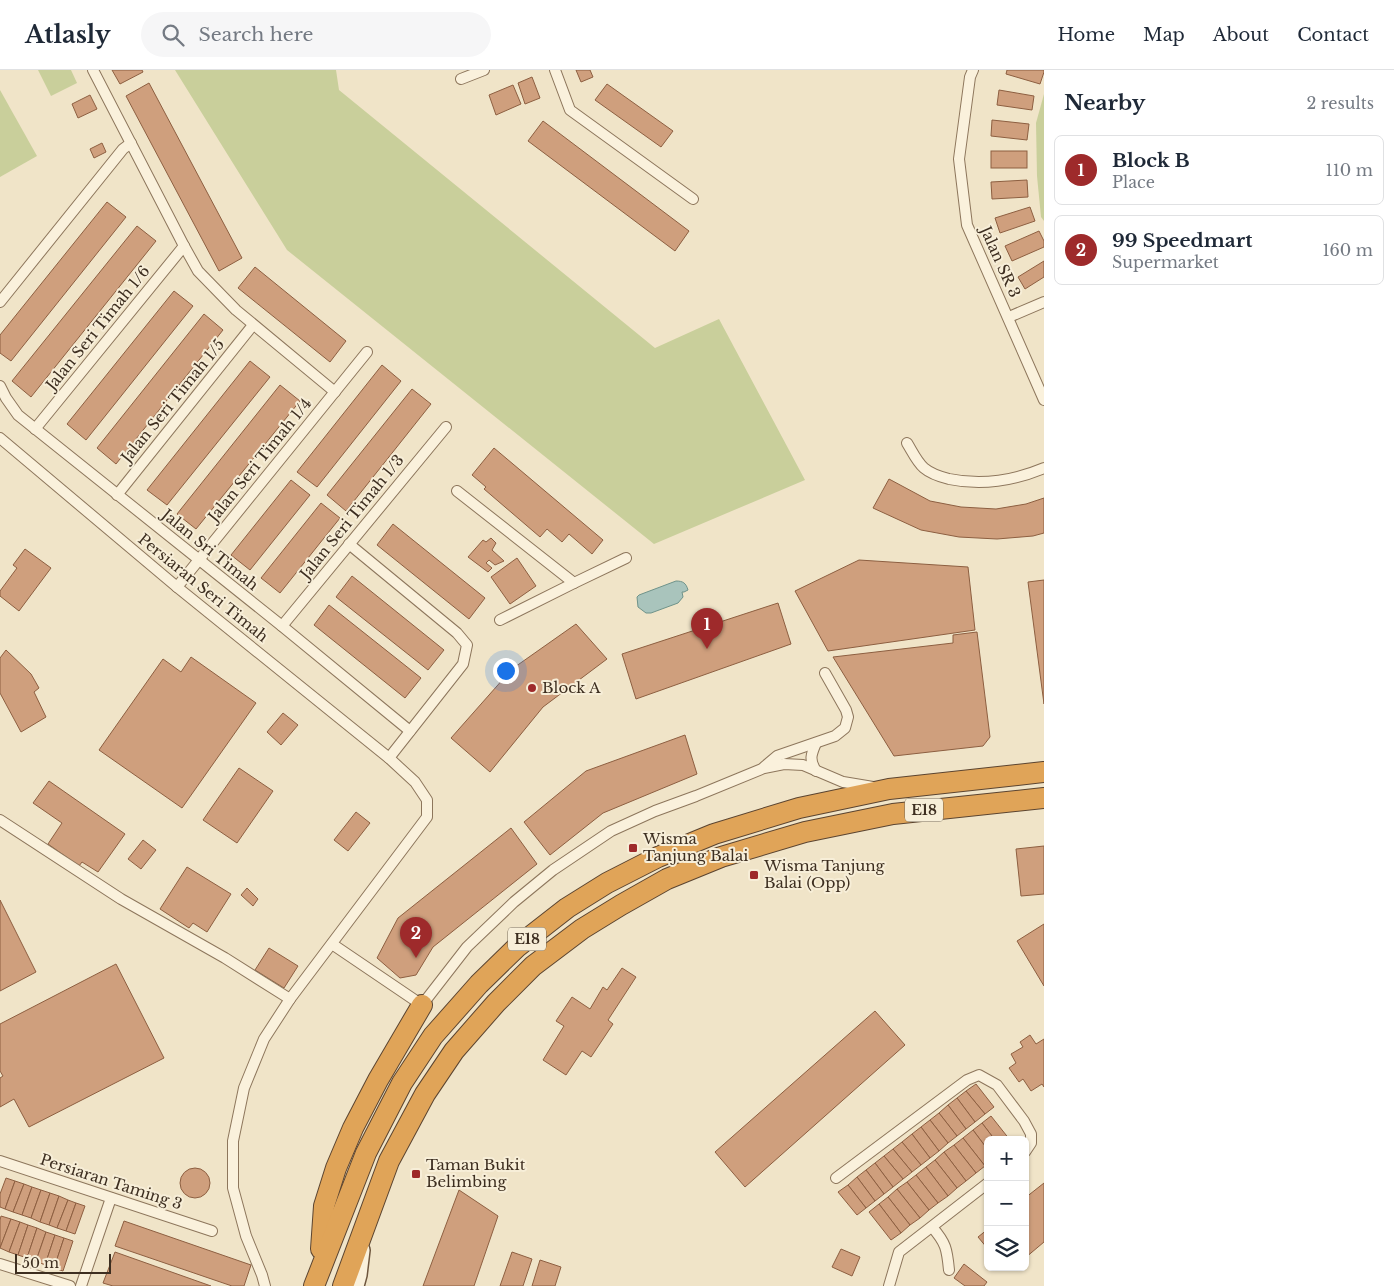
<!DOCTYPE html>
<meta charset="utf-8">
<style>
:root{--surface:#fff;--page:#f6f6f7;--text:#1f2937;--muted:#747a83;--line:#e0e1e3;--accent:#9e2a2b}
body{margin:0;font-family:"Libre Baskerville",serif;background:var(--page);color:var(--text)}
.controls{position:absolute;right:15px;bottom:15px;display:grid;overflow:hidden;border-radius:8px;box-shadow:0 1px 4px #0004}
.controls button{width:45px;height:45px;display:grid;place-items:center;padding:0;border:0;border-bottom:1px solid var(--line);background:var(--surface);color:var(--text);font:25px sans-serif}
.scale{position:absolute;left:15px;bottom:12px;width:96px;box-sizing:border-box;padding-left:5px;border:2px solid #3d2e20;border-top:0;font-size:14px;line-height:18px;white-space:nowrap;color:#3d2e20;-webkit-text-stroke:4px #f7eed8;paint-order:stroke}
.you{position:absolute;left:505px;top:600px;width:18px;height:18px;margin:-12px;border:4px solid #fff;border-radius:50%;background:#1a73e8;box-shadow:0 0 0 8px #1a73e833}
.badge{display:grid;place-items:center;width:32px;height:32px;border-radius:50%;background:var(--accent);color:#fff;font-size:16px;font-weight:700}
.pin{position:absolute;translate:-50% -41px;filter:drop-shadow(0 1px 2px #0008)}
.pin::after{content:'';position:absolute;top:26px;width:18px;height:15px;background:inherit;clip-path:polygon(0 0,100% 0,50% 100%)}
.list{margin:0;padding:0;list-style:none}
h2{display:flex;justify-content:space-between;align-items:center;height:65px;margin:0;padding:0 20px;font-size:21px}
h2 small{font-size:16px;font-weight:400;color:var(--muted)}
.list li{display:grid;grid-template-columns:32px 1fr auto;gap:15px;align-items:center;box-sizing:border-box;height:70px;margin:0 10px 10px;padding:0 10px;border:1px solid var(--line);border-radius:8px}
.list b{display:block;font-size:19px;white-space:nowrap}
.list p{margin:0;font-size:16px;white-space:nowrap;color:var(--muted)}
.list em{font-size:16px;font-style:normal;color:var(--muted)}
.icon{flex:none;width:28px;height:28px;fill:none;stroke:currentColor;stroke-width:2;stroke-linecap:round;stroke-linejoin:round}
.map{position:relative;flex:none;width:1044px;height:1216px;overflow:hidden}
header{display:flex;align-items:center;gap:30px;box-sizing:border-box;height:70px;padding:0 25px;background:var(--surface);border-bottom:1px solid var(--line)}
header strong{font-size:24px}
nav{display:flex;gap:28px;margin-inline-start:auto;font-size:18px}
.search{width:350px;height:45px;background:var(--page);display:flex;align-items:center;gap:12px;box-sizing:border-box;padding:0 18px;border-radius:28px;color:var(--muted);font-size:19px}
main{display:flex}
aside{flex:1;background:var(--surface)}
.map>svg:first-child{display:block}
</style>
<header>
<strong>Atlasly</strong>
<div class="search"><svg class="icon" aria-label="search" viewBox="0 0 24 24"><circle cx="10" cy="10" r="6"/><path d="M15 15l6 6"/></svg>Search here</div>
<nav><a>Home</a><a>Map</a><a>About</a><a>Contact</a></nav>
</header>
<main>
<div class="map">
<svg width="1044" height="1216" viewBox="0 0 1044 1216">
<rect width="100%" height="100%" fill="#f0e4c8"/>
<g fill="#c9cf9b">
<path d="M38,0H71L77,13L51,26Z"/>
<path d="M175,0H336L339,20L655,278L719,249L805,410L654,474L287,180Z"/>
<path d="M0,20L37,86L0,107Z"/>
<path d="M1044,24V151L1041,147L1037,106L1036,53Z"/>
</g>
<path fill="#a9c4bc" stroke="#6f938a" d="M676,511C683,511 686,513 688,520L684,522H682L683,527L678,533L651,543H646L638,537L637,527L639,525Z"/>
<g fill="#cf9f7d" stroke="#8d5f41">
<path d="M112,0H142L143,2L120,14Z"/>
<path d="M576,0H590L593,7L581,12Z"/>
<path d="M1007,0H1044V2L1040,14L1006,4Z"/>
<path d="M532,7L540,28L525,34L518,13Z"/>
<path d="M149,13L242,188L219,201L126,26Z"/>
<path d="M607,14L673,61L661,77L595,30Z"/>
<path d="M513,15L521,34L496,45L489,25Z"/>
<path d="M999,20L1034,26L1032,40L997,35Z"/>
<path d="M90,25L97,39L78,48L72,34Z"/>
<path d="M992,50L1029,54L1027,70L991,66Z"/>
<path d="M543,51L689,161L675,181L528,71Z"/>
<path d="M102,73L106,82L94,88L90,79Z"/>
<rect x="991" y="81" width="36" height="17"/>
<path d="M1027,110L1028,127L992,129L991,112Z"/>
<path d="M107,132L126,147L11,291L0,283V265Z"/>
<path d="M1030,137L1035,151L1000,163L995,148Z"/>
<path d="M137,156L156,171L31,327L12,311Z"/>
<path d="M1039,161L1044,171V177L1012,191L1005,176Z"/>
<path d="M1044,191V207L1025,219L1018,207Z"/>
<path d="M255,197L346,271L330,292L238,218Z"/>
<path d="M174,221L193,236L86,370L67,354Z"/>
<path d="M204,244L223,260L116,394L97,378Z"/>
<path d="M250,291L270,307L167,435L147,420Z"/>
<path d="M382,295L401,311L317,417L297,402Z"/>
<path d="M280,315L300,331L196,459L177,444Z"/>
<path d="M412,319L431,334L346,441L327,425Z"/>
<path d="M494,378L603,470L592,484L569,464L562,472L547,459L540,467L484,419L486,417L472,405Z"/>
<path d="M889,409L930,431L961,437L996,439L1026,434L1044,428V463L1033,466L997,469L959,467L921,460L873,438Z"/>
<path d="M291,410L310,425L250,500L231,485Z"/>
<path d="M321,433L340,448L280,523L261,508Z"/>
<path d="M393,454L485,528L469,549L377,475Z"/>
<path d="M491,468L496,473L492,480L504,491L495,495L489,490L486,493L492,498L488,502L468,487L483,470L486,472Z"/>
<path d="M25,479L51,498L19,541L0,526V521L17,498L13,495Z"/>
<path d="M517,488L536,516L510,534L491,507Z"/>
<path d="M859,490L968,497L975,560L828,581L795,521Z"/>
<path d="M352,506L444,580L428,600L336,527Z"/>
<path d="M1044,510V634L1028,512Z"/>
<path d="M778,533L791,574L636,629L622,584Z"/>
<path d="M329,535L421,608L405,628L314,555Z"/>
<path d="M576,554L607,589L543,637L490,702L451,668L512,599Z"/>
<path d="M977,562L990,667L983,676L894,686L833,587L953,573V565Z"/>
<path d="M6,580L31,604L39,618L34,622L46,647L21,662L0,623V588Z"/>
<path d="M191,587L256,633L182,738L99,680L163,589L181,602Z"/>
<path d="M283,643L298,655L281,675L267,662Z"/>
<path d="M685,665L697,704L603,743L550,785L524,752L586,701Z"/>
<path d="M239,698L273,721L237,773L203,750Z"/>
<path d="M49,711L125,764L98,802L82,792L79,796L48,774L62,753L33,733Z"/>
<path d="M356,742L370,753L348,781L334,770Z"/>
<path d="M511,758L537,794L433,877L416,905L400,908L377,888L398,848Z"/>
<path d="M143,770L156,780L141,799L128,789Z"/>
<path d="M1044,776V824L1021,826L1016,779Z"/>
<path d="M187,797L231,824L207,862L193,853L189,858L160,839Z"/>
<path d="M247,818L258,829L253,836L241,825Z"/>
<path d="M0,830L36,902L0,921Z"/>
<path d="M1044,854V916L1017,871Z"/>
<path d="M269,878L298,896L284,918L255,900Z"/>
<path d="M116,894L164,988L29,1057L14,1029L0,1037V1008L3,1006L0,1001V954Z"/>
<path d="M622,898L636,907L608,950L613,954L591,987L582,981L566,1005L543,990L564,956L556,951L572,927L590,939L603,917L607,920Z"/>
<path d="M875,941L905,975L745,1117L715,1082Z"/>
<path d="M1030,965L1036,974L1044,969V1017L1042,1014L1031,1021L1023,1009L1019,1012L1009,998L1016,993L1011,984L1023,977L1020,972Z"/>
<path d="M976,1014L994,1037L985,1044L966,1021Z"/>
<path d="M966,1021L985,1044L975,1052L957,1028Z"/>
<path d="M957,1028L975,1052L966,1059L948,1035Z"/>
<path d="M948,1035L966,1059L957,1066L939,1043Z"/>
<path d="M939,1043L957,1066L948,1073L930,1050Z"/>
<path d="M991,1046L1010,1070H995L982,1053Z"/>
<path d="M930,1050L948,1073L939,1081L921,1057Z"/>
<path d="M982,1053L995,1070H988V1080L973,1060Z"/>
<path d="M921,1057L939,1081L930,1088L912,1064Z"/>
<path d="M973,1060L988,1080V1094L985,1096L963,1068Z"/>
<path d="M912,1064L930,1088L921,1095L902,1072Z"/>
<path d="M963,1068L985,1096L976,1103L954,1075Z"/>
<path d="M902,1072L921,1095L912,1102L893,1079Z"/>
<path d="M954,1075L976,1103L966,1111L944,1082Z"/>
<path d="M893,1079L912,1102L903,1109L884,1086Z"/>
<path d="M944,1082L966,1111L957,1118L935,1090Z"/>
<path d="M884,1086L903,1109L893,1117L875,1093Z"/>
<path d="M935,1090L957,1118L948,1126L926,1097Z"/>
<path d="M875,1093L893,1117L884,1124L866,1100Z"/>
<path d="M926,1097L948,1126L938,1133L916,1105Z"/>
<circle cx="195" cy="1113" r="15"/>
<path d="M866,1100L884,1124L875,1131L857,1107Z"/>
<path d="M916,1105L938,1133L929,1140L907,1112Z"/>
<path d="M857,1107L875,1131L866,1138L848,1115Z"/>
<path d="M6,1108L15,1111L5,1139L0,1137V1124Z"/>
<path d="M15,1111L24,1114L13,1142L5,1139Z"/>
<path d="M907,1112L929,1140L920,1148L897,1119Z"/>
<path d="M1044,1113V1172L1025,1188V1128Z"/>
<path d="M24,1114L32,1117L22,1145L13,1142Z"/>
<path d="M848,1115L866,1138L857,1145L838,1122Z"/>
<path d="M32,1117L41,1120L31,1148L22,1145Z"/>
<path d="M897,1119L920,1148L910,1155L888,1127Z"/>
<path d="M41,1120L50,1123L40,1152L31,1148Z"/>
<path d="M459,1120L498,1146L474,1216H423Z"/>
<path d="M50,1123L59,1126L49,1155L40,1152Z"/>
<path d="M59,1126L68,1130L57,1158L49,1155Z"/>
<path d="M888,1127L910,1155L901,1163L879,1134Z"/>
<path d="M68,1130L76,1133L66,1161L57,1158Z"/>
<path d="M76,1133L85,1136L75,1164L66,1161Z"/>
<path d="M879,1134L901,1163L891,1170L869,1142Z"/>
<path d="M1,1146L11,1149L0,1178V1150Z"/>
<path d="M11,1149L20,1152L9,1182L0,1178Z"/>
<path d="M124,1151L251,1195L244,1216H232L115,1176Z"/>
<path d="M20,1152L28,1155L18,1185L9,1182Z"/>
<path d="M28,1155L37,1158L27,1188L18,1185Z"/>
<path d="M37,1158L46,1162L36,1191L27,1188Z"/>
<path d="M988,1159V1179L978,1167Z"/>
<path d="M46,1162L55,1165L45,1195L36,1191Z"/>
<path d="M55,1165L64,1168L54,1198L45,1195Z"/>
<path d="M64,1168L73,1171L63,1201L54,1198Z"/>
<path d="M841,1179L860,1187L852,1206L832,1197Z"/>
<path d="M115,1182L211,1216H113L103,1213Z"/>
<path d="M512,1182L532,1189L523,1216H500Z"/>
<path d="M540,1190L561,1197L555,1216H532Z"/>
<path d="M964,1194L987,1212L984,1216H965L954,1208Z"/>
</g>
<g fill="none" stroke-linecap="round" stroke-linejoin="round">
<g stroke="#8d765c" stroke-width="12">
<g id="minor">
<path d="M93,0L184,176L198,201L236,240L335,322"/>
<path d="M555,0L570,40L693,129"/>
<path d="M973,0L970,7L959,89L967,155L1044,330"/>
<path d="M461,9L484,0"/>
<path d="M0,232L123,79L131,73"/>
<path d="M1009,247L1044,232"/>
<path d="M0,316L6,328L18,345L282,556L410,661"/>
<path d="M35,359L184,176"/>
<path d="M0,368L177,517L389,688L415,712L427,730V747L290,929L264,969L244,1018L233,1071V1118L246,1166L262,1205L265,1216"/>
<path d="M907,373C912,381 917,392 924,398C931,404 941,407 949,409C982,416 1013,411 1044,398"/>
<path d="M457,421L574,513"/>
<path d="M117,425L253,255"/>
<path d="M349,474L457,563L467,575L463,594L389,688"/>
<path d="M177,517L367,282"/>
<path d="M500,550L574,513L626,488"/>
<path d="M282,556L446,357"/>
<path d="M764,697L777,686L835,666L845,658L848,647L846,640L825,603"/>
<path d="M816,701C809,689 811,685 816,673"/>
<path d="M0,750L121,829L225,888L290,929"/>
<path d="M332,874L422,935L467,877L514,832L553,800L611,761L655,741L696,726L764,698L784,694L803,695L843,712L873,717"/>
<path d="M0,1091L212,1161"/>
<path d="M836,1108L967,1010L979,1005L997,1015L1024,1051L1031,1064V1073L1025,1082"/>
<path d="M932,1157C946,1173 947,1179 949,1200"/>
<path d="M0,1194L70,1216"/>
<path d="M81,1216L111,1128"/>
<path d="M889,1216L899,1182L988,1113"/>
</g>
</g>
<g stroke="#6f573f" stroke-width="18">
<path id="secondary" d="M356,1216L359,1205L362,1180"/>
</g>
<g stroke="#5b4430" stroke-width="22">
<g id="motorway">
<path d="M321,1179L324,1136L336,1098L353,1058L378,1010L422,935"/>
<path d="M314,1216L366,1083L402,1013L433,966L479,914L517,877L567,838L607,813L658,787L714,764L799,738L889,719L1044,702"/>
<path d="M343,1216L389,1091L425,1024L454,981L496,933L533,896L582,859L621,835L667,809L721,787L805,762L893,744L1044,728"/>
</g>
</g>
<use href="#minor" stroke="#faf1dc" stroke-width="10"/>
<use href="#secondary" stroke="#faf1dc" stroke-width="15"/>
<use href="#motorway" stroke="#e0a458" stroke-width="20"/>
</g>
<g fill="#9e2a2b" stroke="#f7eed8" stroke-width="2">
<circle cx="532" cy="618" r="5"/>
<rect x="628" y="773" width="10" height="10" rx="2.5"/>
<rect x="749" y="800" width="10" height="10" rx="2.5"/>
<rect x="411" y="1099" width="10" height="10" rx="2.5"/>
</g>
<g text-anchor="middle" stroke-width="4" stroke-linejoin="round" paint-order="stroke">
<g fill="#f7eed8" stroke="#756857" stroke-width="1">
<rect x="905" y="728.5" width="38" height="23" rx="4"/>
<rect x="508" y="857.5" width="38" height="23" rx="4"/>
</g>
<g font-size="14" font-weight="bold" fill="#3d2e20">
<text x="924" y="745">E18</text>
<text x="527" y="874">E18</text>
</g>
<g font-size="15" fill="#3d2e20" stroke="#f7eed8">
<text transform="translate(1000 192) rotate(66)" y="5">Jalan SR 3</text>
<text transform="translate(98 258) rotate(-51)" y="5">Jalan Seri Timah 1/6</text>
<text transform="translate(173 331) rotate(-51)" y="5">Jalan Seri Timah 1/5</text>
<text transform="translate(260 390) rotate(-51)" y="5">Jalan Seri Timah 1/4</text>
<text transform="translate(352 447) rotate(-51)" y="5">Jalan Seri Timah 1/3</text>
<text transform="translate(210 480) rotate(39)" y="5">Jalan Sri Timah</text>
<text transform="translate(203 518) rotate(39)" y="5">Persiaran Seri Timah</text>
<text transform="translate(111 1112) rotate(18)" y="5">Persiaran Taming 3</text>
</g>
<g font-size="15" fill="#3d2e20" stroke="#f7eed8" text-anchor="start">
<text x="542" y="623">Block A</text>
<text x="643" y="774">Wisma<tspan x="643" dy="17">Tanjung Balai</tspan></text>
<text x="764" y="801">Wisma Tanjung<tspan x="764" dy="17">Balai (Opp)</tspan></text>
<text x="426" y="1100">Taman Bukit<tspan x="426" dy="17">Belimbing</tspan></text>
</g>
</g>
</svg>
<div class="controls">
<button>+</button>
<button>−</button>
<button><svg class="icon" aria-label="layers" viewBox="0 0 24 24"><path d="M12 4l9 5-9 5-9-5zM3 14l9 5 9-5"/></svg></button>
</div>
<div class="scale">50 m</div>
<div class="you"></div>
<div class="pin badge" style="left:707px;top:579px">1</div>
<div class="pin badge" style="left:416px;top:888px">2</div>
</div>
<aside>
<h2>Nearby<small>2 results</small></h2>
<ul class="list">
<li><span class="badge">1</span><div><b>Block B</b><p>Place</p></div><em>110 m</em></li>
<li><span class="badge">2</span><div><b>99 Speedmart</b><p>Supermarket</p></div><em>160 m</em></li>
</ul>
</aside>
</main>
